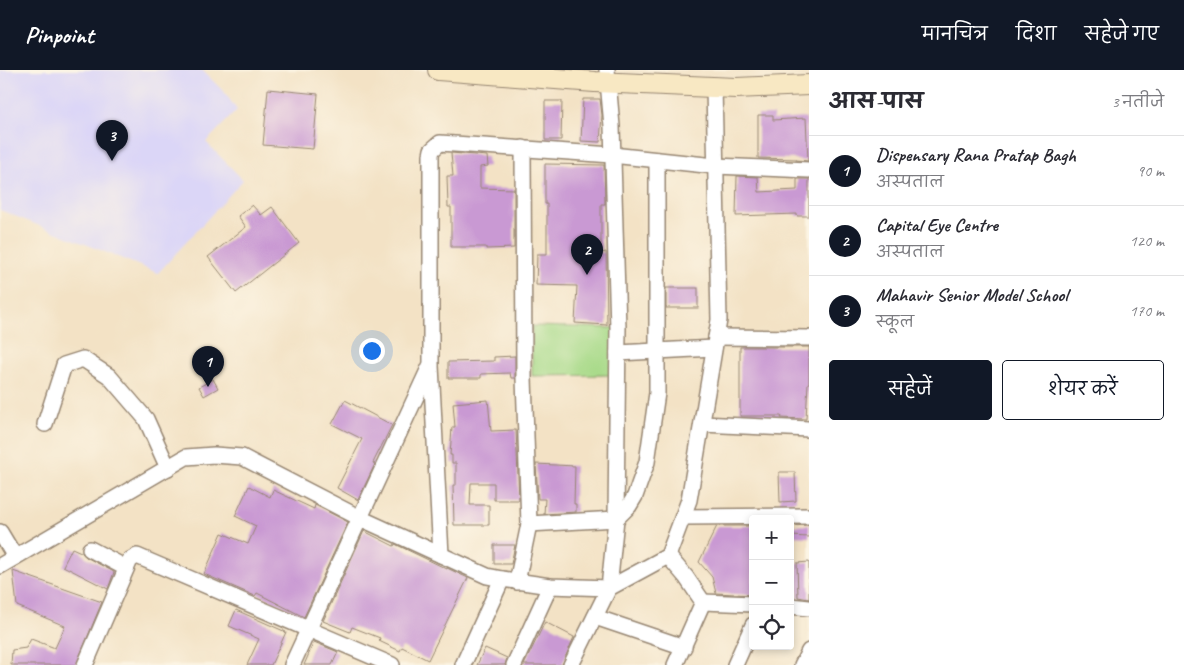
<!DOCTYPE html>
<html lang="hi">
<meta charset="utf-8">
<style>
:root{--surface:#fff;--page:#f2f2f3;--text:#2b2b33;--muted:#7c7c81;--line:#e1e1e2;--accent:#111827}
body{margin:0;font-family:Caveat,"Playpen Sans Deva",sans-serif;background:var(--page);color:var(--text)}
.controls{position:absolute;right:15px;bottom:15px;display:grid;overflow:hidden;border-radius:5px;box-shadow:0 2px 8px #0003}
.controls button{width:45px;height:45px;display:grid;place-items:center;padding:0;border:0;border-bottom:1px solid var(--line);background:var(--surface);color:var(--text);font:25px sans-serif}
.you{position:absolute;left:371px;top:280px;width:18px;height:18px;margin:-12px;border:4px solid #fff;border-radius:50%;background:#1a73e8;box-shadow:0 0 0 8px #1a73e833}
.badge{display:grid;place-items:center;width:32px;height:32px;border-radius:50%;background:var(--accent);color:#fff;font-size:16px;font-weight:700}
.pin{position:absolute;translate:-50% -41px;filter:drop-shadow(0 1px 2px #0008)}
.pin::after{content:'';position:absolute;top:26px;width:18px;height:15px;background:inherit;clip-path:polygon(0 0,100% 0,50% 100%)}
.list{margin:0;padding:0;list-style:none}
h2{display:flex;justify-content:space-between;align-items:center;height:65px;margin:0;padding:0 20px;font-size:21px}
h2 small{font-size:16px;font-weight:400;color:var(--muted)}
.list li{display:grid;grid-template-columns:32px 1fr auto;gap:15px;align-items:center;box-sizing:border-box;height:70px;padding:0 20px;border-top:1px solid var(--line)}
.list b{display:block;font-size:19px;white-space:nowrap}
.list p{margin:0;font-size:16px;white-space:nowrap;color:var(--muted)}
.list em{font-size:16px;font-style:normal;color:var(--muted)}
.actions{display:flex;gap:10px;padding:15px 20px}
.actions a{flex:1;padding:11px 0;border:1px solid var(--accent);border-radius:5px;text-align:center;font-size:18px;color:var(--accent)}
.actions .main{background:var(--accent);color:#fff}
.icon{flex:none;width:28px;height:28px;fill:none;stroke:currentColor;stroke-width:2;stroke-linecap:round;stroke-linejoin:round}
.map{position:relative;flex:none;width:809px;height:595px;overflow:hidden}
header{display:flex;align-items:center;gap:30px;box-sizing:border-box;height:70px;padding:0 25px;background:var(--accent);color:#fff}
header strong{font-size:24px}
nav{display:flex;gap:28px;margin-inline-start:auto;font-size:18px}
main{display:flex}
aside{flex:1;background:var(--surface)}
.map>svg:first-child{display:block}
</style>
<header>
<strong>Pinpoint</strong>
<nav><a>मानचित्र</a><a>दिशा</a><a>सहेजे गए</a></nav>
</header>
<main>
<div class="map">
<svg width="809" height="595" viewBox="0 0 809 595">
<rect width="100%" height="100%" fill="#fcf5e5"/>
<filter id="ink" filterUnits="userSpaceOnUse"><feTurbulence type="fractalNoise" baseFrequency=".02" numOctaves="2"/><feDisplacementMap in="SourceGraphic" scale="10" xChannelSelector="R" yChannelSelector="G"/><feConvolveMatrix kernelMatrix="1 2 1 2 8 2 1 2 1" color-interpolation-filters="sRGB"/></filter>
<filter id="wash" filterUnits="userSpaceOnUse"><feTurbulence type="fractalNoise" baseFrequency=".0096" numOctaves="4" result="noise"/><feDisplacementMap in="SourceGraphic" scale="20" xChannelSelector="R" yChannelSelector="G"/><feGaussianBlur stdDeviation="1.12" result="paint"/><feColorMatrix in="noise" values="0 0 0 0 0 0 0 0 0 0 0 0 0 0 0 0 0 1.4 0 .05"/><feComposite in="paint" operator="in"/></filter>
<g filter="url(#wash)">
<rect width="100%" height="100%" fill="#f3e2c5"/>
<path fill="#dbd6f7" d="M0,0H202L225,23L237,40L206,72L243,110L158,203L0,140Z"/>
<path fill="#a8da89" stroke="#728254" d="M532,256L618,258L619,305L532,306Z"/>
<g id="blocks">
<g fill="#c999d3">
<path d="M268,19L318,24L313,79L263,75Z"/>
<path d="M583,29H600L602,45L600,72L581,71Z"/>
<path d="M545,31H562L561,70H545Z"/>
<path d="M758,45H773V50L806,48L808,91L796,90V89L758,88Z"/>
<path d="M451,83L487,86L488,96L480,97V118L514,119V178L486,179V177H451V137H448L447,106H453Z"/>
<path d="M545,94L604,95L605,134H601V183L606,182L607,255L575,253L577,216L536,215L537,184H547V134H545Z"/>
<path d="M737,106L758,107L759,122L797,120V109H809V146H797V144L736,146Z"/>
<path d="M252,135L261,145L272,137L299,173L236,223L208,187L246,157L238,146Z"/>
<rect x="666" y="218" width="32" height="20"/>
<path d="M740,277H809V313H808L806,349L781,348L782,346H740Z"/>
<path d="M515,286V308H511L510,303L481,304V308H448V292L494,291V287Z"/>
<path d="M213,309L218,318L204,326L199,317Z"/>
<path d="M345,330L392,355L373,393L375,394L358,430L337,418L362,369L332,354Z"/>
<path d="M488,330L491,361L516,360L519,430H494V413H471L470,435H489V455H454L453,415H456V393H452V385H450L452,357H455L453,333Z"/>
<path d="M536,394L575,396L574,434H576V442L544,444L545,429H538Z"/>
<path d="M779,402H795L796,431L780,432Z"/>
<path d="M249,416L270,427L273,420L314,439L315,435L348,452L304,547L257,523L255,526L204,504L222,463L248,474L256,456L235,446Z"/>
<path d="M809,455V467L790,466V456Z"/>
<path d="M717,456H753V525L716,523L712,507L699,492Z"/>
<path d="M364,461L394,476L395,474L447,499V498L468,508L428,590L402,577L400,581L379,571L380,568L352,557L350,562L323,551Z"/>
<path d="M494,475H515L511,494H494Z"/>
<path d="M72,478L81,482L86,487L114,502L108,519L63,496Z"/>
<path d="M809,492V529L798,527L797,493Z"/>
<path d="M13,501L102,532L76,595H11L12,580L26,578L31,569L55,578L65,556L17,536Z"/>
<path d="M236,540L286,562L271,595H247L259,569L229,556Z"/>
<path d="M545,552L574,567L562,595H524Z"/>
<path d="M314,572L338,582L332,595H304Z"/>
<path d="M485,578L507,588L505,595H477Z"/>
</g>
</g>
</g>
<g filter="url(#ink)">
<use href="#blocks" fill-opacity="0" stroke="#978672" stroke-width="1"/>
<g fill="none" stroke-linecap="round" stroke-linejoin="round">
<g stroke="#978672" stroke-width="18">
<g id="minor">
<path d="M716,267L809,268"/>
<path d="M618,283L714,278"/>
<path d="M431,296L441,485"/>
<path d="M45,354L64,295L83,289L109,306L146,349L168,398"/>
<path d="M702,354L809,359"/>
<path d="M683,447L809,446"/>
<path d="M529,454L616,449L629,436L635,426L647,392L657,323V90"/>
<path d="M0,462L15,487"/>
<path d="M90,479L126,498"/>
<path d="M668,486L686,507L703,532L675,595"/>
<path d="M0,496L186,387L214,385L242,387L360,448L487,506L502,509L550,516L609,518L668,486L689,430L719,250L714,17"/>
<path d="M517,512L529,454L524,308L523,78"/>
<path d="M703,532L753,534"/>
<path d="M790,536L809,538"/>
<path d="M595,547L684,577"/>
<path d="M85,595L130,490L137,486L392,595"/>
<path d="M292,595L431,294V85L432,80L440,73L612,85L715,96L809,100"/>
<path d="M463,595L502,509"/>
<path d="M514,595L550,516"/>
<path d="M571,595L609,518L616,449L618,258L612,56L607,0"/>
<path d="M735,595L753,555"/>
<path d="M802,595L809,581"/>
</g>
</g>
<g stroke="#978672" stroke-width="22">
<path id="secondary" d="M438,0L595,12L736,18L809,15"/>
</g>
<use href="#minor" stroke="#fff" stroke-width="15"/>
<use href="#secondary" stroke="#f8e8c3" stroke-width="20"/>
</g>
</g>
</svg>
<div class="controls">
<button>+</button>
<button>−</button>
<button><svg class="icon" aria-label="locate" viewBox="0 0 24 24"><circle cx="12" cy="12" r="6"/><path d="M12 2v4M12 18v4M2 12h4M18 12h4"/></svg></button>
</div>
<div class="you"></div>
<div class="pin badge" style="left:208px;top:317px">1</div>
<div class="pin badge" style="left:587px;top:205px">2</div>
<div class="pin badge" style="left:112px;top:91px">3</div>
</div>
<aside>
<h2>आस-पास<small>3 नतीजे</small></h2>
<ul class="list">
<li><span class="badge">1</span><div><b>Dispensary Rana Pratap Bagh</b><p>अस्पताल</p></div><em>90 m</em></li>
<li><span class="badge">2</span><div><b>Capital Eye Centre</b><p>अस्पताल</p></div><em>120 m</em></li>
<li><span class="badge">3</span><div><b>Mahavir Senior Model School</b><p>स्कूल</p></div><em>170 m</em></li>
</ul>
<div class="actions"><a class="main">सहेजें</a><a>शेयर करें</a></div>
</aside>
</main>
